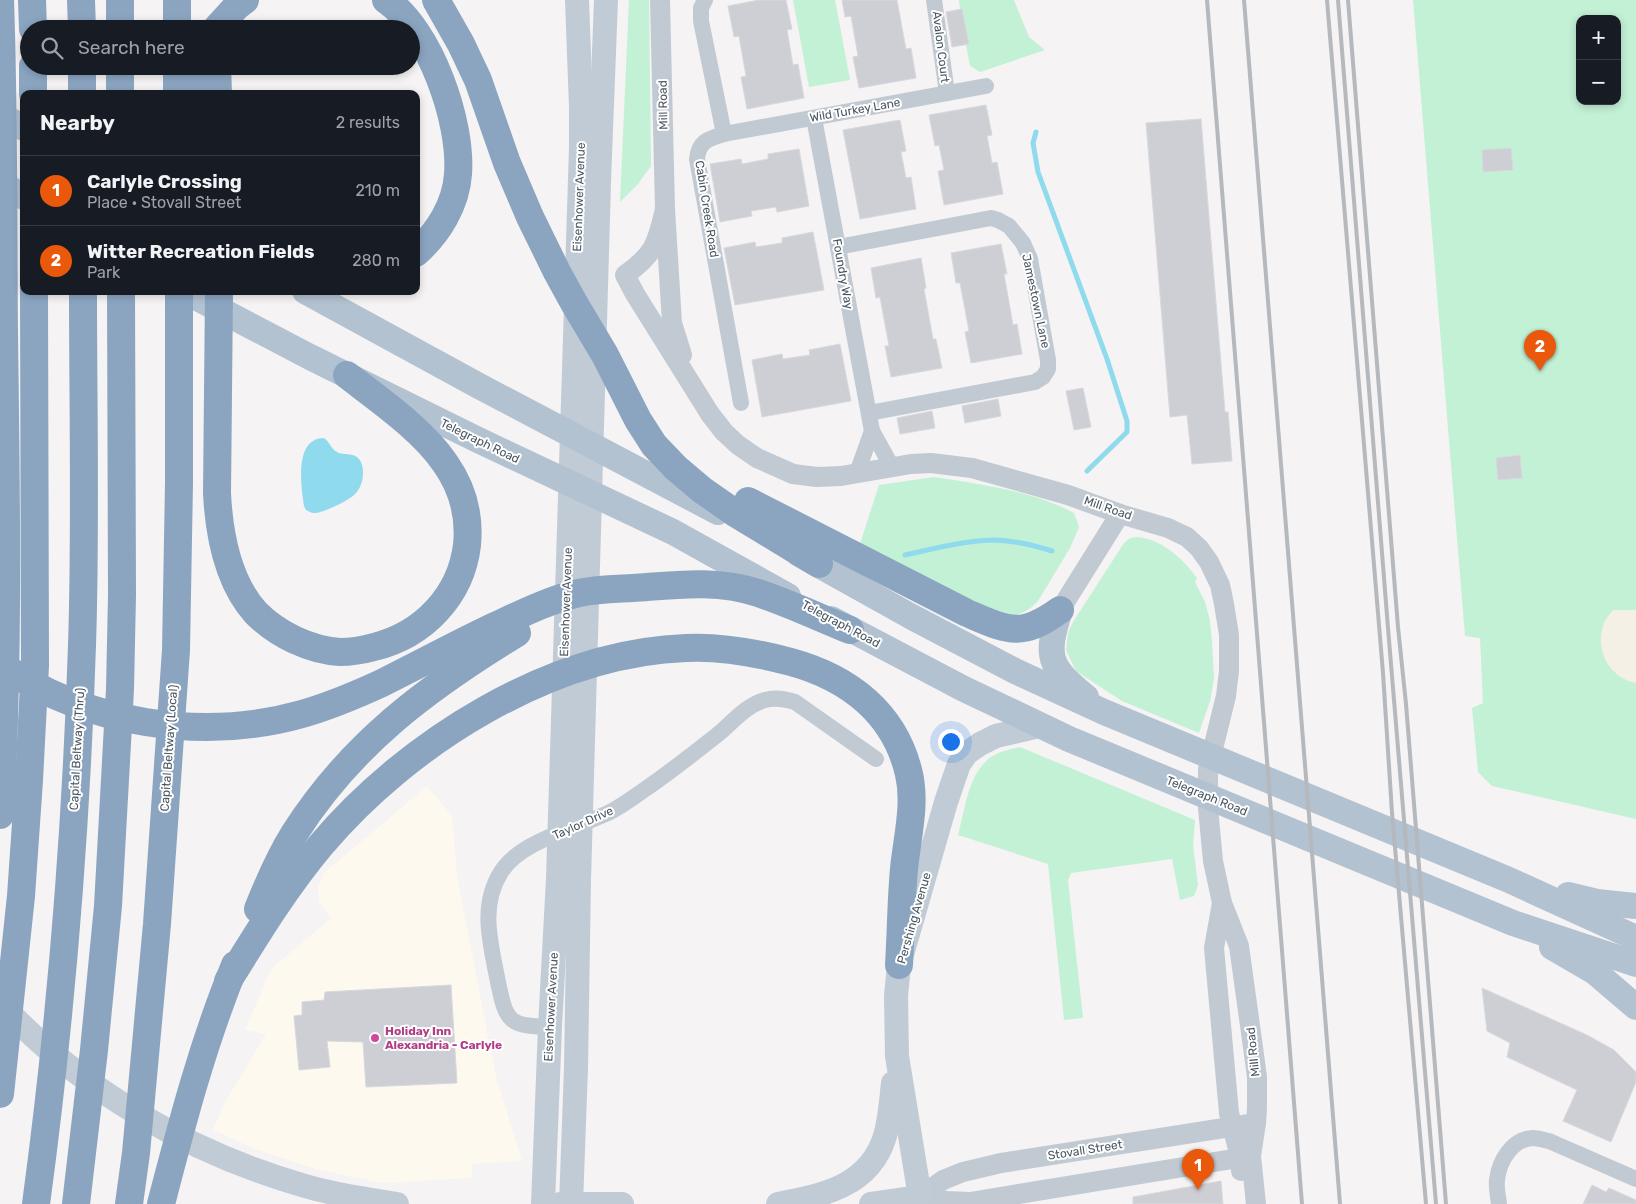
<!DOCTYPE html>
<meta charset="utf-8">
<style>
:root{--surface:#171b24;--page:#20242c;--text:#f1f3f6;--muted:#9ea1a6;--line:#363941;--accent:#ea580c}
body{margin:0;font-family:Rubik,sans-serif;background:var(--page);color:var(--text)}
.controls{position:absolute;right:15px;top:15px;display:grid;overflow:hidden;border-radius:10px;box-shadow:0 2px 8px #0003}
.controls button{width:45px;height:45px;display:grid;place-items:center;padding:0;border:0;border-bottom:1px solid var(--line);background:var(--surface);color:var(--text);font:25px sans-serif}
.you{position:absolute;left:950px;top:741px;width:18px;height:18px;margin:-12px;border:4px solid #fff;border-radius:50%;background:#1a73e8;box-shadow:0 0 0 8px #1a73e833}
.badge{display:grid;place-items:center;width:32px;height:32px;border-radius:50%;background:var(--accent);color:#fff;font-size:16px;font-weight:700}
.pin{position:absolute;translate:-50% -41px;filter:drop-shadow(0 1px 2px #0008)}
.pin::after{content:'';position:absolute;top:26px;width:18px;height:15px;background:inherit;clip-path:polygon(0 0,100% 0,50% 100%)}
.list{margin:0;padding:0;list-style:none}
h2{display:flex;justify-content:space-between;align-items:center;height:65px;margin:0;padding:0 20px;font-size:21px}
h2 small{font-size:16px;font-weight:400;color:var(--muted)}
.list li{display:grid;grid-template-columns:32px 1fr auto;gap:15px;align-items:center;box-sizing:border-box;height:70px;padding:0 20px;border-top:1px solid var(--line)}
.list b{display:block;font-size:19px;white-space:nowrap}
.list p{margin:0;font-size:16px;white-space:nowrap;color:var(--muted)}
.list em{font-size:16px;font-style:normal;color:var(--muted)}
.icon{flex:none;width:28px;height:28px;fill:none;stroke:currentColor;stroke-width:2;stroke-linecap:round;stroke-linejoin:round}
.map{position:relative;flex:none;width:1636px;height:1204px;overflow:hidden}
.search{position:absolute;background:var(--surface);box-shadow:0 2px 8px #0003;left:20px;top:20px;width:400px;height:55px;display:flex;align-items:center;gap:12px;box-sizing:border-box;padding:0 18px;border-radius:28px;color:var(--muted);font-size:19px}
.panel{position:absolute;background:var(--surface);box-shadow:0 2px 8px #0003;left:20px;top:90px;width:400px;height:205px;border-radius:10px}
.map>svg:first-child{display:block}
</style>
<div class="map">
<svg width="1636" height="1204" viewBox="0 0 1636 1204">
<rect width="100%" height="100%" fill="#f5f3f3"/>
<path fill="#fdf9ef" d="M427,786L452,816L457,876L496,1077L522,1161L472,1164V1178L382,1183L315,1169L255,1149L213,1130L224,1104L266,1034L245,1030L271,969L331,918L319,902L318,887L324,873Z"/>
<g fill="#c3f1d5" fill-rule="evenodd">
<path d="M629,0H649L651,166L638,184L620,202Z"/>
<path d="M793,0H835L850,80L809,87Z"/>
<path d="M959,0H1014L1029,37L1045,50L980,72L970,66L966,45L969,44L962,9H960Z"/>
<path d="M1413,0H1636V819L1492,786L1478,772L1472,708L1483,703L1480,638L1465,636ZM1580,19H1617V101H1580Z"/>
<path d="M934,477C979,484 1034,491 1074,513L1079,527L1070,548L1038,601C1029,611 1019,615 1006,618L859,547L879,485Z"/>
<path d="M1138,537C1163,540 1183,559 1197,578L1195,582L1205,602L1210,621L1212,641L1214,679L1210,701L1199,733L1122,701L1076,671L1066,650L1068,633L1073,622L1124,543L1130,538Z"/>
<path d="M1020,747L1195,820L1193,846L1198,885L1194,896L1180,900L1172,859L1071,873L1068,880L1083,1018L1064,1020L1048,864L958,835C965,811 968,773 991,757C1000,751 1010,749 1020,747Z"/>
</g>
<path fill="#f5f0e5" d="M1613,610H1636V683C1609,678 1594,649 1604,623C1606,618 1610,614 1613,610Z"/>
<path fill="#90daee" d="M324,438C330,442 331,449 337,452C344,456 355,451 361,462C365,471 363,487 355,494C350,500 321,514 314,513C311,513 309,511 306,510L304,506C301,486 294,438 324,438Z"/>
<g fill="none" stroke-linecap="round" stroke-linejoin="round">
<g stroke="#90daee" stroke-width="5">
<path d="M1036,132L1033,143L1038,172L1107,359L1127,421V432L1087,471"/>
<path d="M905,555C933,549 962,541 992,540C1013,540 1033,545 1052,551"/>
</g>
</g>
<g fill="#cdcfd5" stroke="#d7d9de">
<path d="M759,0H786L792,29L787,30L793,65L798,64L804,98L747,109L741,77L746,76L739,36L734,37L728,6Z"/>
<path d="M842,0H897L906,49L911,48L916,78L859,88L853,57L858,56L851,16L845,17Z"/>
<path d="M962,9L969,44L952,47L946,12Z"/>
<path d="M986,105L992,135L987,136L992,163L997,162L1003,194L944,205L938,171L944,170L939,145L935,146L929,115Z"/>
<path d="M1201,119L1225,412H1228L1232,461L1192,464L1187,415L1170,417L1146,123Z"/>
<path d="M900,120L906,151L901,152L906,178L911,177L916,209L860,219L843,130Z"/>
<path d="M1511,148L1513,170L1483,172L1482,150Z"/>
<path d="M799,149L809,206L777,212L776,207L751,211L752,216L720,222L710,164L741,159L742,164L768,159V154Z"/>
<path d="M813,232L824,290L735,305L724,248L755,242L756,247L782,243V238Z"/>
<path d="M1001,244L1007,274H1004L1013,325L1017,324L1022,354L971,363L965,332L969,331L960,283H956L951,253Z"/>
<path d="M921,258L926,288L924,289L933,339H936L942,368L891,377L885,346H889L880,297L876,298L871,268Z"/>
<path d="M840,344L851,401L762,417L752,360L782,354L783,359L810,355L809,350Z"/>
<path d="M1083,388L1091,427L1074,430L1066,391Z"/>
<path d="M998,399L1001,416L965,423L962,406Z"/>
<path d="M932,411L935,428L900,434L897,418Z"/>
<path d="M1520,455L1522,478L1498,480L1496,458Z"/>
<path d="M451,985L457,1083L366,1087L363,1042L327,1041L330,1067L299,1070L294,1016L302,1015V1002L324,1000L325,992Z"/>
<path d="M1482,988L1587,1035L1614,1050L1636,1072V1082L1611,1142L1563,1121L1577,1090L1507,1057L1510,1043L1487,1031Z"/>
<path d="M1221,1181L1223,1204H1133V1197Z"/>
<path d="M1592,1185L1606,1192L1609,1188L1636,1200V1204H1583Z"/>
</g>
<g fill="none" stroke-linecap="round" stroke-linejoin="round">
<g stroke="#c1cad2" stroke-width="16">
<path d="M705,0L701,8V21L724,134"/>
<path d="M934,0L947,93"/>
<path d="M814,118L872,431L892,467"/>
<path d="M838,247L991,218L998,220L1009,226L1023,243L1030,259L1048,360V369L1043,377L1035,382L869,413"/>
<path d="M741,403L697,159C699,141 708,139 724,134L986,86"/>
<path d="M857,473L872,431"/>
<path d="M550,1027C509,1026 506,1022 498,982C491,945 479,907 501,872C521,840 579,828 612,811C623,805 634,797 644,790C669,773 693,754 717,735C732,723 746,705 765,700C776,697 785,699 795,702L876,759"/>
<path d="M1499,1204C1498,1196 1496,1188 1497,1180C1499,1161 1512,1139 1533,1138C1538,1138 1544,1140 1549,1141L1636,1179"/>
</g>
<g stroke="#c1cad2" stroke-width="20">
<path d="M660,0L665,209L672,323L682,355"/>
<path d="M665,209C657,243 655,254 625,275L635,294L710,414L724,432L738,445L757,458L793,474L817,477L841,476L911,464L931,463L972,468L1068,495L1120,514L1168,528L1187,537L1199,548L1209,562L1220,585L1224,604L1229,635V671L1226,696L1208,769V808L1213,861L1222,903L1239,946L1252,1040L1257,1077V1108L1256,1123L1251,1156L1256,1204"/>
<path d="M1060,610L1120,514"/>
<path d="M1222,903L1214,948L1229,1113L1240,1157L1241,1171"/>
<path d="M920,1197L943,1180L963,1172L1001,1163L1256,1123"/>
<path d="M920,1197L946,1201L970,1202L1251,1156"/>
</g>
<g stroke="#c1cbd6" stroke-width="24">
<path d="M0,1003C82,1091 190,1153 305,1186C335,1195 366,1199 397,1204"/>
<path d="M543,1204L550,1027L558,879L581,147V107L577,0"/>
<path d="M560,1204H622"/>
<path d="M571,1204L576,1068L579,880L599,182L606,0"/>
<path d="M778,1204C824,1195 870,1186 885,1136C890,1119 891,1100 893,1083"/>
<path d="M871,1204L920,1197L897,1056L896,996L899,965L946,802L959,764L967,753L980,744L996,736L1039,726"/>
</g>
<g stroke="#b3c2d1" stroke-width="26">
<path d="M0,115L24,128"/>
<path d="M0,183L24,197"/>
<path d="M184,291L310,357L474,438L673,532L788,596"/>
<path d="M305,291L479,386L718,512"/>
<path d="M799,554L912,617L1015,671L1104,712L1509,880L1636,938"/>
<path d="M1060,610C1045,657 1048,666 1086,697"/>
<path d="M831,619L964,689L1069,739L1513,923L1636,964"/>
<path d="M1568,895L1597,902L1636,906"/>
<path d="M1552,947L1595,972L1636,1007"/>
</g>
<g stroke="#8ba5c1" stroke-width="28">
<path d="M32,0L33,29"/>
<path d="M81,0L82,29"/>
<path d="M120,0V29"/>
<path d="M177,0V29"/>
<path d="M386,0C430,30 462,122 458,174C456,205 438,233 416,253"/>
<path d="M436,0L461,44L478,80L507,163L530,217L557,272L574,303L605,355L638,420L654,445L676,468L702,490L735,513L819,564"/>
<path d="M216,29L236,7L245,0"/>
<path d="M33,66V94"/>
<path d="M82,66V94"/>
<path d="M120,66V94"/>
<path d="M177,66V94"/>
<path d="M217,66L218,94"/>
<path d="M191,94L199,66"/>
<path d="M219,291L217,493C219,534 228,582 256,613C278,635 310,650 340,652C352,652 363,650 374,647C423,635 461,596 467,545C470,515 462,487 445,463C423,430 378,399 347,375"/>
<path d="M748,501L967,613C1009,631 1021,638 1060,610"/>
<path d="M0,664C85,724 202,742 302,714C330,706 356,695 382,683C420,664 457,644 495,626C523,613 549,600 579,593C597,589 614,589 633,588C675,585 717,579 758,593C789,603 820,618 850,630"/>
<path d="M0,815C9,654 6,493 4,332C3,221 4,111 0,0"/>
<path d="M258,909C268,884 279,858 294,834C351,744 427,688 517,633"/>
<path d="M228,981C257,934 285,888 321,845C407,743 550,653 686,648C722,646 757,653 791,662C849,678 895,713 909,774C916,805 907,838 904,869C901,901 901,933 899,965"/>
<path d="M0,1094L21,896L29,780L35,665L34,291"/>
<path d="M36,1204C61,1019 76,832 82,645C86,527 83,409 83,291"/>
<path d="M76,1204L94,1050L108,906L120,689L122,595L121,291"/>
<path d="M129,1204L136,1153L157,924L176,650L179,483V291"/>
<path d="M161,1204C182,1123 203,1043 235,965"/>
</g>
<g stroke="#b5b8bd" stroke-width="4">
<path d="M1207,0L1302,1204"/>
<path d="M1244,0L1340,1204"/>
<path d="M1327,0L1383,673L1392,813L1426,1204"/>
<path d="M1338,0L1388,628L1436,1204"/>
<path d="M1348,0L1398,627L1406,704L1446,1204"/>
</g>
</g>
<circle fill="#d1479c" stroke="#fff" stroke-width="2" cx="375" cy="1038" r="5"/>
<g text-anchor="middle" stroke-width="4" stroke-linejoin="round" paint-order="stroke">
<g font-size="12" fill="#4a5661" stroke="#fff">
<text transform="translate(941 47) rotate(83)" y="4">Avalon Court</text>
<text transform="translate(663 105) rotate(-91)" y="4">Mill Road</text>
<text transform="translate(855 110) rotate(-10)" y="4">Wild Turkey Lane</text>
<text transform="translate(579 197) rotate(-88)" y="4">Eisenhower Avenue</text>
<text transform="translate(707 209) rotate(81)" y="4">Cabin Creek Road</text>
<text transform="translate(843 274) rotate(80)" y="4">Foundry Way</text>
<text transform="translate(1036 301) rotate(78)" y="4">Jamestown Lane</text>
<text transform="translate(480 441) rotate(26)" y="4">Telegraph Road</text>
<text transform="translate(1108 508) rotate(19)" y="4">Mill Road</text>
<text transform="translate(566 602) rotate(-88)" y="4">Eisenhower Avenue</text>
<text transform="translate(841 624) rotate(28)" y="4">Telegraph Road</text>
<text transform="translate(169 748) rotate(-86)" y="4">Capital Beltway (Local)</text>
<text transform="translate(77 749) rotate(-87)" y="4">Capital Beltway (Thru)</text>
<text transform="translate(1207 796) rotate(22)" y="4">Telegraph Road</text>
<text transform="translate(583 823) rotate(-24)" y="4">Taylor Drive</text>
<text transform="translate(914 918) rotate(-74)" y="4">Pershing Avenue</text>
<text transform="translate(551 1007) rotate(-87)" y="4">Eisenhower Avenue</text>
<text transform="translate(1253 1052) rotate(-96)" y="4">Mill Road</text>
<text transform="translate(1085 1150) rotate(-9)" y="4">Stovall Street</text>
</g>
<g font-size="12" font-weight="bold" fill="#b23c85" stroke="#fff" text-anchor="start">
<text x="385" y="1035">Holiday Inn<tspan x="385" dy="14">Alexandria - Carlyle</tspan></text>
</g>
</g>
</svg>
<div class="controls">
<button>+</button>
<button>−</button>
</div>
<div class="you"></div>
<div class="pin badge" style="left:1198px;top:1190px">1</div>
<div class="pin badge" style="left:1540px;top:371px">2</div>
<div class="search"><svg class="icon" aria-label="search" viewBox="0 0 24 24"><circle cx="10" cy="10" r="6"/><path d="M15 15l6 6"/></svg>Search here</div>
<section class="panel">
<h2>Nearby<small>2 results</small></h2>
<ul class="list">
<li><span class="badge">1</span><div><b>Carlyle Crossing</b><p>Place · Stovall Street</p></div><em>210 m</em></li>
<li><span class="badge">2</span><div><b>Witter Recreation Fields</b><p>Park</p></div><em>280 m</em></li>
</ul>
</section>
</div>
